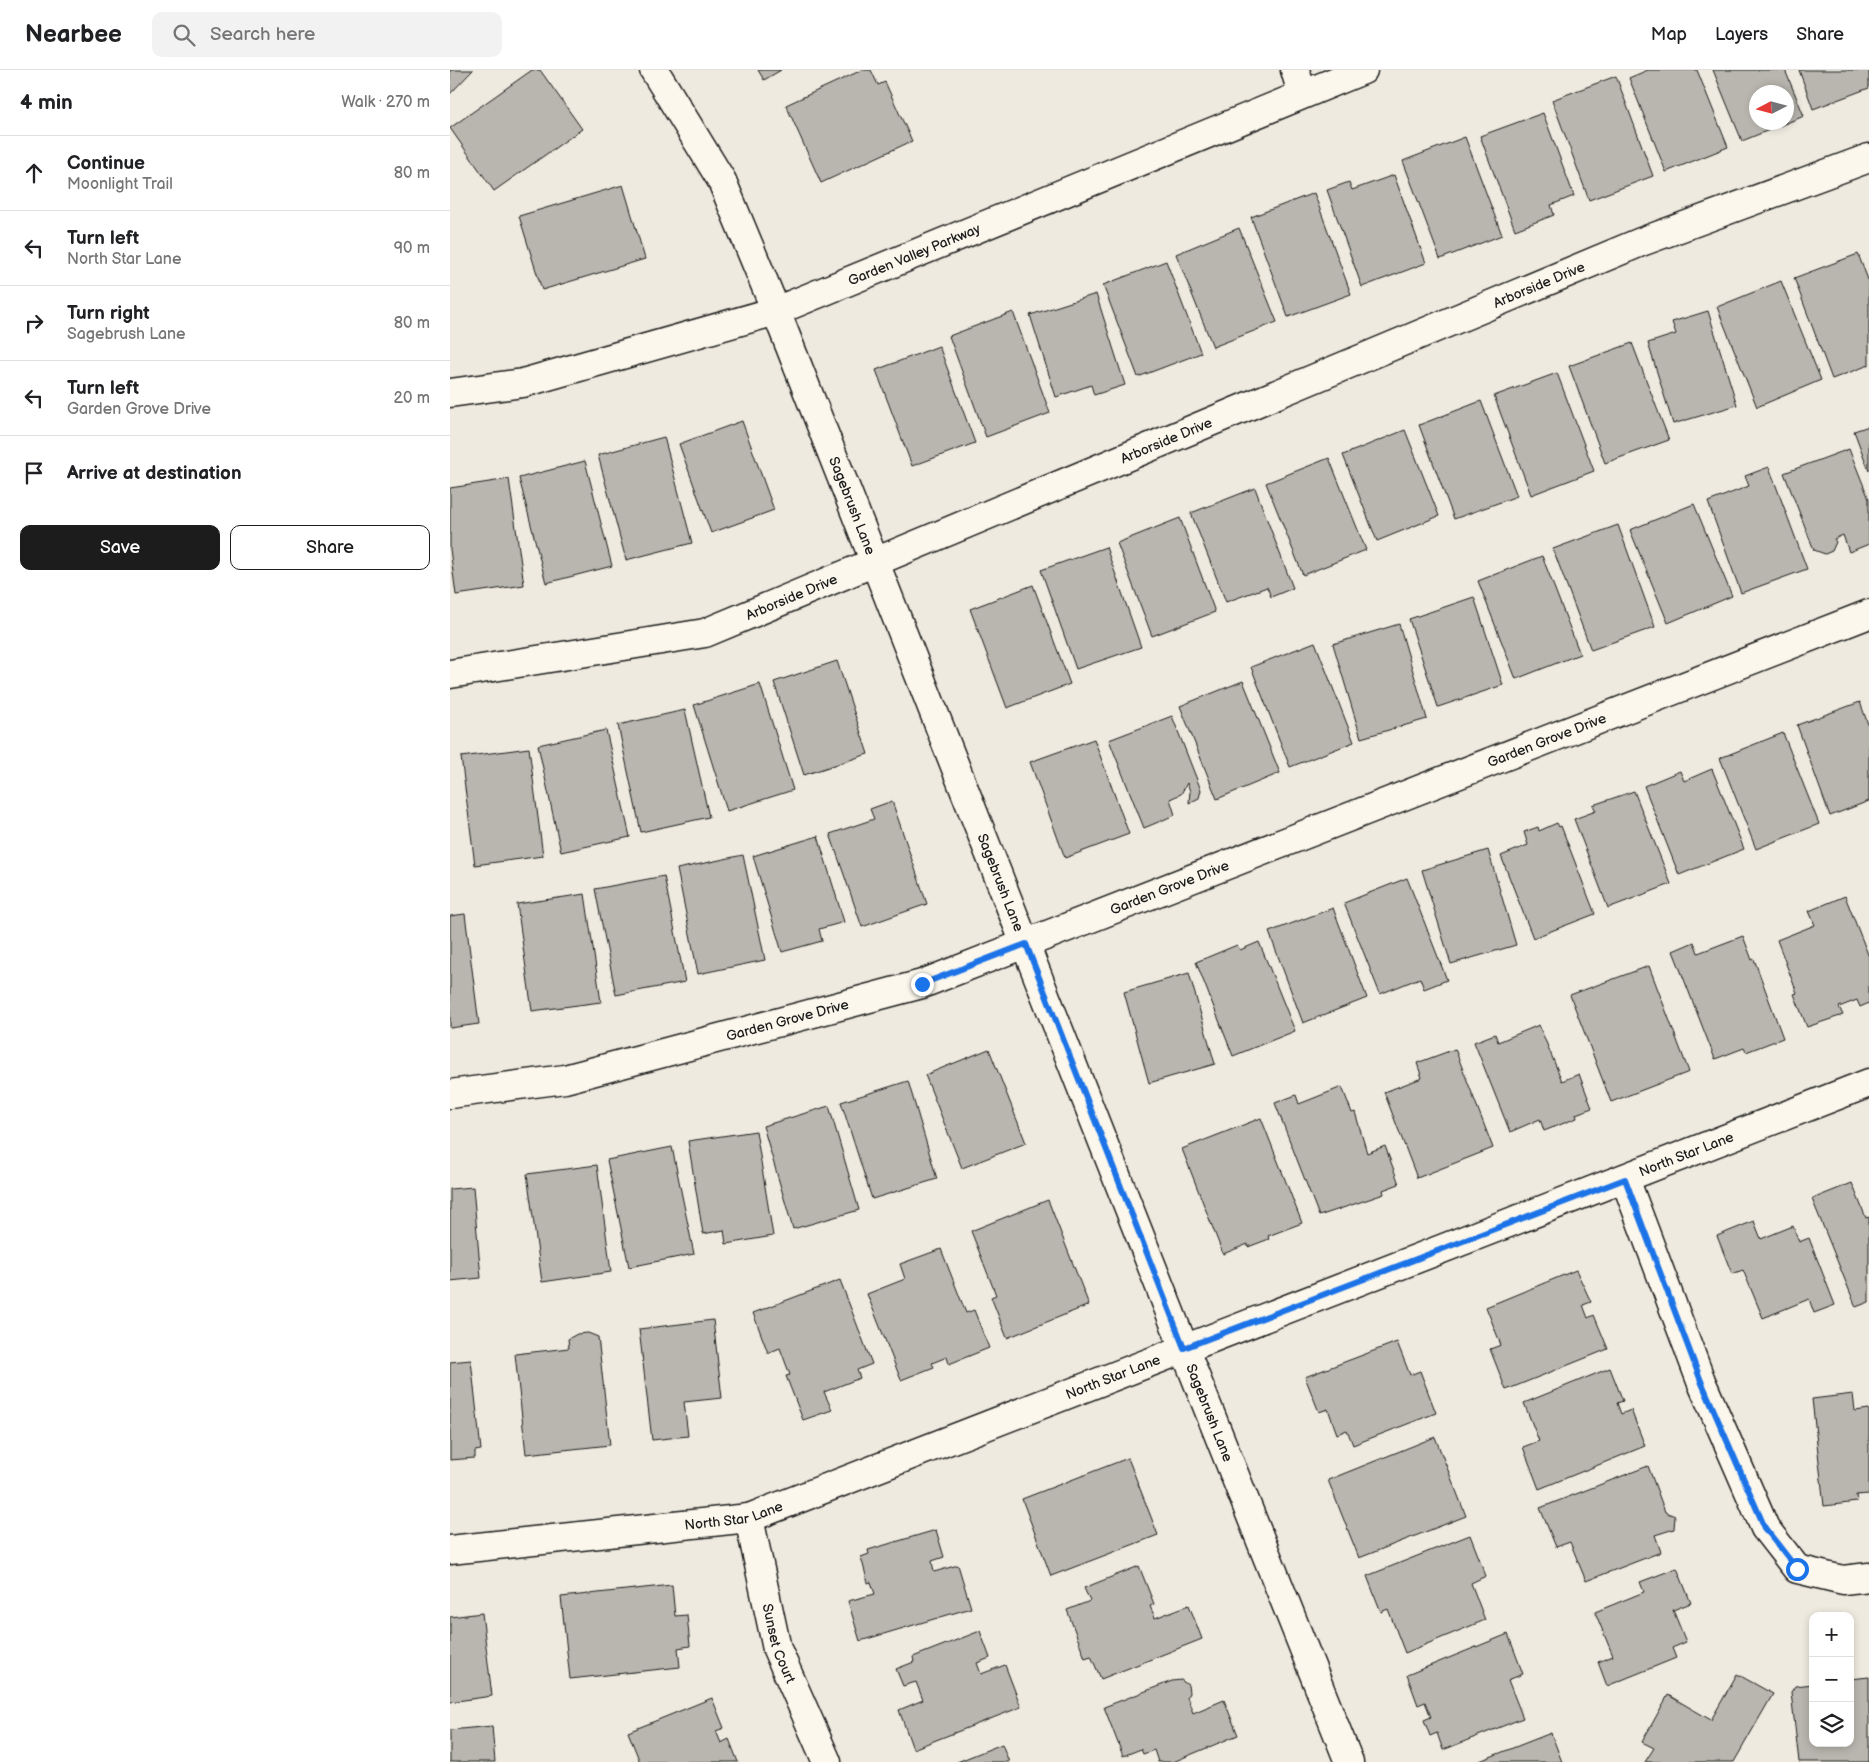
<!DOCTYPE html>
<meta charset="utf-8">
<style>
:root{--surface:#fff;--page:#f2f2f2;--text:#202124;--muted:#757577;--line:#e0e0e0;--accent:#1c1c1c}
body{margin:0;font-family:"Balsamiq Sans",sans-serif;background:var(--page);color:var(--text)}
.controls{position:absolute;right:15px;bottom:15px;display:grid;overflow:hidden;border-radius:10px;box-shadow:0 2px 8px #0003}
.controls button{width:45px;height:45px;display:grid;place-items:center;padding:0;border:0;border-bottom:1px solid var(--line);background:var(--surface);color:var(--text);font:25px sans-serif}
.compass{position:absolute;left:1299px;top:15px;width:45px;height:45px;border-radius:50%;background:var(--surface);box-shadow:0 2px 8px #0003;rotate:264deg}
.stop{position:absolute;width:15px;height:15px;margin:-11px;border:4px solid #1a73e8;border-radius:50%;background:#fff}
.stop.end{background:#1a73e8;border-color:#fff;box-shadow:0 1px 5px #0008}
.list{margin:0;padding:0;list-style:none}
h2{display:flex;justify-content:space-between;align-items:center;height:65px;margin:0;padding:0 20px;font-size:21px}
h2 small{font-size:16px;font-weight:400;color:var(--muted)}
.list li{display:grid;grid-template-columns:32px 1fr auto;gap:15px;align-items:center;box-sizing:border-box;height:75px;padding:0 20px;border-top:1px solid var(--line)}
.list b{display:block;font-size:19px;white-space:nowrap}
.list p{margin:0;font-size:16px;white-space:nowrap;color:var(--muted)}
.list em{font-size:16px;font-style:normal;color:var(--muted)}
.actions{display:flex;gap:10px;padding:15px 20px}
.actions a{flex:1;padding:11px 0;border:1px solid var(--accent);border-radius:10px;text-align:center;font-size:18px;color:var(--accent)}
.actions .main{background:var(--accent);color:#fff}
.icon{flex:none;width:28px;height:28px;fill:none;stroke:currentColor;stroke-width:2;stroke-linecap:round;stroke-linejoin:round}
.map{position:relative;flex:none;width:1419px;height:1692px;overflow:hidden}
header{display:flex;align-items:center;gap:30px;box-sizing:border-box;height:70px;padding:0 25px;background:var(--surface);border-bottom:1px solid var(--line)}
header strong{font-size:24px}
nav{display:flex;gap:28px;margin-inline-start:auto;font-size:18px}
.search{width:350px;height:45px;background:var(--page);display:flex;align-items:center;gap:12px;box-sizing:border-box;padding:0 18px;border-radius:10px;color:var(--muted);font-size:19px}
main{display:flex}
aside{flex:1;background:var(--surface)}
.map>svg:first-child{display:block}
</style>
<header>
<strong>Nearbee</strong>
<div class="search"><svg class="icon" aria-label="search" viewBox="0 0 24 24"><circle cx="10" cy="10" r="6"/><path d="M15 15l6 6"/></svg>Search here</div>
<nav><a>Map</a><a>Layers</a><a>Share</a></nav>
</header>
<main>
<aside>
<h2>4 min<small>Walk · 270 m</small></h2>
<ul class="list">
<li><svg class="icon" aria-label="ahead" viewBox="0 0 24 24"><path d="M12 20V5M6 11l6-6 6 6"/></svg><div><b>Continue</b><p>Moonlight Trail</p></div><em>80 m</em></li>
<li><svg class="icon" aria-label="left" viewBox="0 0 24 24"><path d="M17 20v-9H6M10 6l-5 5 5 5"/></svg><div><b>Turn left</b><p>North Star Lane</p></div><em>90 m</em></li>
<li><svg class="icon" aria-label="right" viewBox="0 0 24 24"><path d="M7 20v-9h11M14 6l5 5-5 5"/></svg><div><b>Turn right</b><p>Sagebrush Lane</p></div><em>80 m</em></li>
<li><svg class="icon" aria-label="left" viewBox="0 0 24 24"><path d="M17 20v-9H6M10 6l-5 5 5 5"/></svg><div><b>Turn left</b><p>Garden Grove Drive</p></div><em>20 m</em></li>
<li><svg class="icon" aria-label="arrive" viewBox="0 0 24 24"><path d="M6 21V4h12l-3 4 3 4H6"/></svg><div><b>Arrive at destination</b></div></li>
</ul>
<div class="actions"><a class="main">Save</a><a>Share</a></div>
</aside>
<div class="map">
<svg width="1419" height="1692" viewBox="0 0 1419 1692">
<rect width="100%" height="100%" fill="#eeeadf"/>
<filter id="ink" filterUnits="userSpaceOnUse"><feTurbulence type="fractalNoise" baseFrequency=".02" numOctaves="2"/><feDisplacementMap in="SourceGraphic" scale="10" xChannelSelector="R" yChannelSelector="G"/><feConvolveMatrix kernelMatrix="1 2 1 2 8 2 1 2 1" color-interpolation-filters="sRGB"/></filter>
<g filter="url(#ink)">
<g fill="#b9b6af" stroke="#1c1c1c" fill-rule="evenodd">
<path d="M0,0H23L0,24Z"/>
<path d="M82,0H90L132,59L44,121L0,58Z"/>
<path d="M308,0H331L314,10Z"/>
<path d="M412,0H421L428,15L435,12L462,71L371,113L336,35Z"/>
<path d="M1198,0H1247L1278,77L1216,102L1179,8Z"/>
<path d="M1263,0H1335L1354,46L1292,71ZM1306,22H1336V52H1306Z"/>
<path d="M1349,0H1419V18L1363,39Z"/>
<path d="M1166,6L1203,106L1139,130L1102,30Z"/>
<path d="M1093,43L1124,126L1101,135L1104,145L1065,160L1030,66Z"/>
<path d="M1015,67L1052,165L990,189L953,91Z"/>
<path d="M944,105L976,193L912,217L877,120L899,112L902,120Z"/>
<path d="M173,115L195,189L92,220L69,146Z"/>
<path d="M864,123L901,224L838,247L801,147Z"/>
<path d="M789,158L827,252L763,277L726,184Z"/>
<path d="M1408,184L1419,212V295L1382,309L1344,208Z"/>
<path d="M716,191L751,283L688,307L653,215Z"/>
<path d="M1331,211L1371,310L1307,337L1267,237Z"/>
<path d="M646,224L675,315L644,325L641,315L606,327L580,245Z"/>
<path d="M1258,241L1287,335L1223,354L1198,273L1226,264L1222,252Z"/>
<path d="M563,242L600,343L536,367L499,266Z"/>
<path d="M1182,273L1219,370L1155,393L1119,296Z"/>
<path d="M489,276L525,373L462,396L426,300Z"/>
<path d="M1107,303L1144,401L1081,425L1044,326Z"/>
<path d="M1031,331L1067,426L1004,449L969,355Z"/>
<path d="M292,351L324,440L261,463L229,374Z"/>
<path d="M1419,356V401L1404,361Z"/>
<path d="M955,360L989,446L927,471L893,385Z"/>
<path d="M214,367L242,473L176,490L148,385Z"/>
<path d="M1399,379L1419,429V474L1399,482L1393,465L1384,469L1386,472L1382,481L1375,484L1364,480L1334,403Z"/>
<path d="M879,388L916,480L853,505L816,413Z"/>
<path d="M135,391L162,496L96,513L69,408Z"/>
<path d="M1319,397L1357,499L1291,523L1258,432L1299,416L1295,406Z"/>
<path d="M59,409L74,515L6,525L0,479V418Z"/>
<path d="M805,418L843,518L821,527L817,517L776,532L741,443Z"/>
<path d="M1244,434L1282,526L1218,553L1180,460Z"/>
<path d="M730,448L765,542L702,566L667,473Z"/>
<path d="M1168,455L1205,557L1141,580L1103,479Z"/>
<path d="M656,477L691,577L626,599L591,500Z"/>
<path d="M1092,486L1130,584L1066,609L1028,511Z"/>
<path d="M583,515L620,614L557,638L520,539Z"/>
<path d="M1024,527L1053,615L988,637L959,549Z"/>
<path d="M949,554L977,649L911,668L883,574Z"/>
<path d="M865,572L904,672L840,697L801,597Z"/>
<path d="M387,591L418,684L354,705L324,612Z"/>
<path d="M793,611L830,703L767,729L730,636Z"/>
<path d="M310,614L343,720L277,741L244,635Z"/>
<path d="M1410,632L1419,657V731L1380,746L1347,655Z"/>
<path d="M235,640L259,747L191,762L168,655Z"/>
<path d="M722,646L751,720L749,728L739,733L740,721L737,713L731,724L720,729L725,745L694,758L659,670Z"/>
<path d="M156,660L180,767L111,782L88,675Z"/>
<path d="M1333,663L1369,754L1306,779L1270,688Z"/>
<path d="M644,669L679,764L615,788L580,692Z"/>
<path d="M79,678L93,786L25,795L11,687Z"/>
<path d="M1262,699L1294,779L1229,805L1194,716L1230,701L1234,711Z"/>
<path d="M1184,721L1221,814L1158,838L1124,749L1146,741L1143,735Z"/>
<path d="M442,731L477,834L412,857L380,764L424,749L420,739Z"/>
<path d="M1107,753L1109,757L1111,756L1145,844L1083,868L1051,786L1078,775L1074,762L1088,757L1089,761Z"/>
<path d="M368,766L394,852L369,859L372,871L332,882L303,786Z"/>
<path d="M1038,780L1066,875L1001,894L972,800Z"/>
<path d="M293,785L315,890L248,904L227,799Z"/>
<path d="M214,806L235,912L166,925L145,819Z"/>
<path d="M957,808L997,910L974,919L970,908L930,924L894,833Z"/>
<path d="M135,824L151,932L82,941L67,834Z"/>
<path d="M1395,826L1419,887V933L1410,937L1407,930L1389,937L1393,945L1357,957L1344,924L1347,923L1327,870L1365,855L1359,841Z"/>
<path d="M883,838L917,928L853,953L819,862Z"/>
<path d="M15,844L29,954L0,958V846Z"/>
<path d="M1293,866L1302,890L1304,889L1333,968L1296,982L1294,978L1265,989L1223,881L1244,872L1248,883Z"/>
<path d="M809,872L845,961L783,986L746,892L787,875L790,880Z"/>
<path d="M1199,896L1239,1002L1161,1032L1120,925Z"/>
<path d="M739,903L765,994L699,1013L674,922Z"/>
<path d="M1089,955L1112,1011L1129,1004L1142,1038L1126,1044L1127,1048L1094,1061L1090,1049L1060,1062L1024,972L1045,964L1048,972Z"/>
<path d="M539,979L576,1073L512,1098L475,1005Z"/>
<path d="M1005,979L1043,1078L967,1108L934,1022L972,1008L967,993Z"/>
<path d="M458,1011L487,1109L422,1129L391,1032Z"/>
<path d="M892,1017L902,1043L905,1042L917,1083L935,1076L949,1114L933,1120L934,1124L869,1146L825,1033L846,1025L849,1034Z"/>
<path d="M379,1036L409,1140L343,1159L313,1056Z"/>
<path d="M811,1048L852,1153L818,1166L819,1169L798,1177V1174L773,1184L732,1079Z"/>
<path d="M306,1061L323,1166L276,1174L274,1160L253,1164L238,1071Z"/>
<path d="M222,1077L244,1184L179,1197L157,1090Z"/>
<path d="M147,1095L161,1202L92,1212L77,1104Z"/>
<path d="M1402,1113L1416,1148L1419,1147V1232L1406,1237L1362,1129Z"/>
<path d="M23,1117L31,1208L0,1211V1119Z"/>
<path d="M598,1130L639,1235L557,1268L541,1227L546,1225L521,1161Z"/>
<path d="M1304,1151L1311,1169L1343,1156L1349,1172L1359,1168L1385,1235L1364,1243L1359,1229L1313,1248L1293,1200L1282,1204L1267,1166Z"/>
<path d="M491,1179L516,1243L524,1240L539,1278L499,1294L497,1287L482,1293L484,1297L451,1310L417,1224L455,1209L450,1194Z"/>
<path d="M1126,1200L1141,1232L1133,1235L1138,1248L1144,1245L1158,1279L1056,1320L1040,1279L1051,1275L1036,1237Z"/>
<path d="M390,1210L422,1294L407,1300L410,1308L374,1322L382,1340L353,1350L336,1306L340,1305L330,1278L318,1283L303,1243Z"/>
<path d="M263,1250L272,1328L234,1332L238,1366L202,1370L189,1259Z"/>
<path d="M138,1263L148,1267L160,1375L76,1384L65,1284L119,1278L118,1269L127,1264Z"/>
<path d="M947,1272L960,1305L970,1301L986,1343L903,1375L897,1360L887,1364L878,1339L869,1342L855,1307Z"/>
<path d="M21,1290L31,1380L25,1381V1388L0,1390V1292Z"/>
<path d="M1160,1298L1173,1331L1167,1333L1171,1344L1181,1340L1195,1376L1089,1419L1073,1377L1089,1371L1074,1333Z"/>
<path d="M1403,1324L1405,1341L1419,1339V1424L1406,1425L1407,1432L1374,1436L1362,1329Z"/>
<path d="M985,1367L1016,1446L909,1488L878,1410Z"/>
<path d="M678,1388L708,1465L601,1506L572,1429Z"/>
<path d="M1198,1396L1215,1442L1225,1446L1224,1459L1205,1465L1211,1482L1136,1511L1120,1472L1106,1477L1090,1438Z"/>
<path d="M486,1460L494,1487L482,1491L484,1502L508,1495L521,1538L410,1571L398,1531L425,1524L421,1512L418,1513L411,1487L419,1484L418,1480Z"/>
<path d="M1020,1465L1036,1506L1021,1513L1035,1550L955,1583L938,1539L931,1542L917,1506Z"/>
<path d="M689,1496L704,1534L700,1536L705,1548L739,1535L752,1569L651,1609L641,1586L635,1588L617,1540L640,1531L634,1518Z"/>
<path d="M1227,1498L1241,1533L1223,1540L1236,1572L1222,1578L1226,1588L1157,1616L1148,1592L1163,1586L1145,1542L1194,1522L1190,1512Z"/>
<path d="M222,1515L225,1546L237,1545L240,1576L228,1578L230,1597L120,1609L111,1527Z"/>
<path d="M32,1543L42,1626L0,1632V1547Z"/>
<path d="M530,1561L540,1588L527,1593L531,1604L555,1595L571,1637L463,1679L449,1640L473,1630L466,1612L453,1616L446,1599L464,1592L463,1587Z"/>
<path d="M1058,1564L1073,1604L1058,1610L1073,1648L993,1680L987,1663L980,1666L974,1650L981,1647L975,1632L968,1635L957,1605Z"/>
<path d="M1287,1604L1323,1624L1284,1692H1195L1204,1678L1192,1672L1218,1625L1261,1650Z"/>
<path d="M1419,1607V1692H1349L1341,1622L1345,1616L1363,1614V1673H1400V1609Z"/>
<path d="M731,1610L738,1615L739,1623L737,1627L743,1643L774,1630L788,1665L723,1692H708L704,1680L693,1684L691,1679L673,1686L654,1637L722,1611Z"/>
<path d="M262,1628L274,1658L266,1661L271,1673L279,1669L288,1692H190L178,1662Z"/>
<path d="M42,1656L45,1692H0V1660Z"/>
<path d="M1101,1663L1112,1692H1027Z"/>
<path d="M552,1674L559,1692H507Z"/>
</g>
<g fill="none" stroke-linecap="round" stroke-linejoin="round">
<g stroke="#1c1c1c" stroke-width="31">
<g id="minor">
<path id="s1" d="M204,0L272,111L326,241L734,1278L899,1692"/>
<path d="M845,0L852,23"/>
<path id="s2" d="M0,323L73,313L326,241L913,0"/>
<path id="s3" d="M0,604L255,563L1191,172L1419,88"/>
<path id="s4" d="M0,1024L115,1009L472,914L1419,544"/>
<path d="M1175,1109L1251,1311L1315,1458L1347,1499L1393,1510L1419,1507"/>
<path id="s5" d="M299,1448L327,1579L377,1692"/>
<path id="s6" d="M0,1480L299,1448L1419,1013"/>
</g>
</g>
<use href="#minor" stroke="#fbf7ec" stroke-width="28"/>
</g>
</g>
<g fill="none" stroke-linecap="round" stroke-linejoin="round" filter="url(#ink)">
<path stroke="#1a73e8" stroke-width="6" d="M472,914L576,874L734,1278L1175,1109L1251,1311L1315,1458L1347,1499"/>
</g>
<g text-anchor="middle" stroke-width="4" stroke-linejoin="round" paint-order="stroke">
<g font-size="14" fill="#1c1c1c" stroke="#fbf7ec">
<text dy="5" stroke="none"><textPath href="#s2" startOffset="486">Garden Valley Parkway</textPath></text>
<text dy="5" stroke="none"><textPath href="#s3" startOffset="1162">Arborside Drive</textPath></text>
<text dy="5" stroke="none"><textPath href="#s3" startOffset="758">Arborside Drive</textPath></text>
<text dy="5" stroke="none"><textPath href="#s1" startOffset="480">Sagebrush Lane</textPath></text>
<text dy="5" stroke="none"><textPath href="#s3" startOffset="352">Arborside Drive</textPath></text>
<text dy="5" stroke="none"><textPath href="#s4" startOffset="1156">Garden Grove Drive</textPath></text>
<text dy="5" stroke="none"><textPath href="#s1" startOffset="885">Sagebrush Lane</textPath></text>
<text dy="5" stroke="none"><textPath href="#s4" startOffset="751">Garden Grove Drive</textPath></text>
<text dy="5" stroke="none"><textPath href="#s4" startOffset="346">Garden Grove Drive</textPath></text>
<text dy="5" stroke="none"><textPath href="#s6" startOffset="1306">North Star Lane</textPath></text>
<text dy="5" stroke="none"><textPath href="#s6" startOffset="691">North Star Lane</textPath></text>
<text dy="5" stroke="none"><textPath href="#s1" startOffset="1455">Sagebrush Lane</textPath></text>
<text dy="5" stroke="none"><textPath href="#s6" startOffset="286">North Star Lane</textPath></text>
<text dy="5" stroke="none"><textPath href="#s5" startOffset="129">Sunset Court</textPath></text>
</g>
</g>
</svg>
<div class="controls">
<button>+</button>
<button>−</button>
<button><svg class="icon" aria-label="layers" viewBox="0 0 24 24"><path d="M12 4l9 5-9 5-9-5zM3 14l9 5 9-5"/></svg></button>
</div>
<svg class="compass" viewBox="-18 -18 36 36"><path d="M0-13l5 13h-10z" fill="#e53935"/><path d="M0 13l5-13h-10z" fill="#757577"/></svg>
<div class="stop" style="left:1347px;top:1499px"></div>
<div class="stop end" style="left:472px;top:914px"></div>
</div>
</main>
